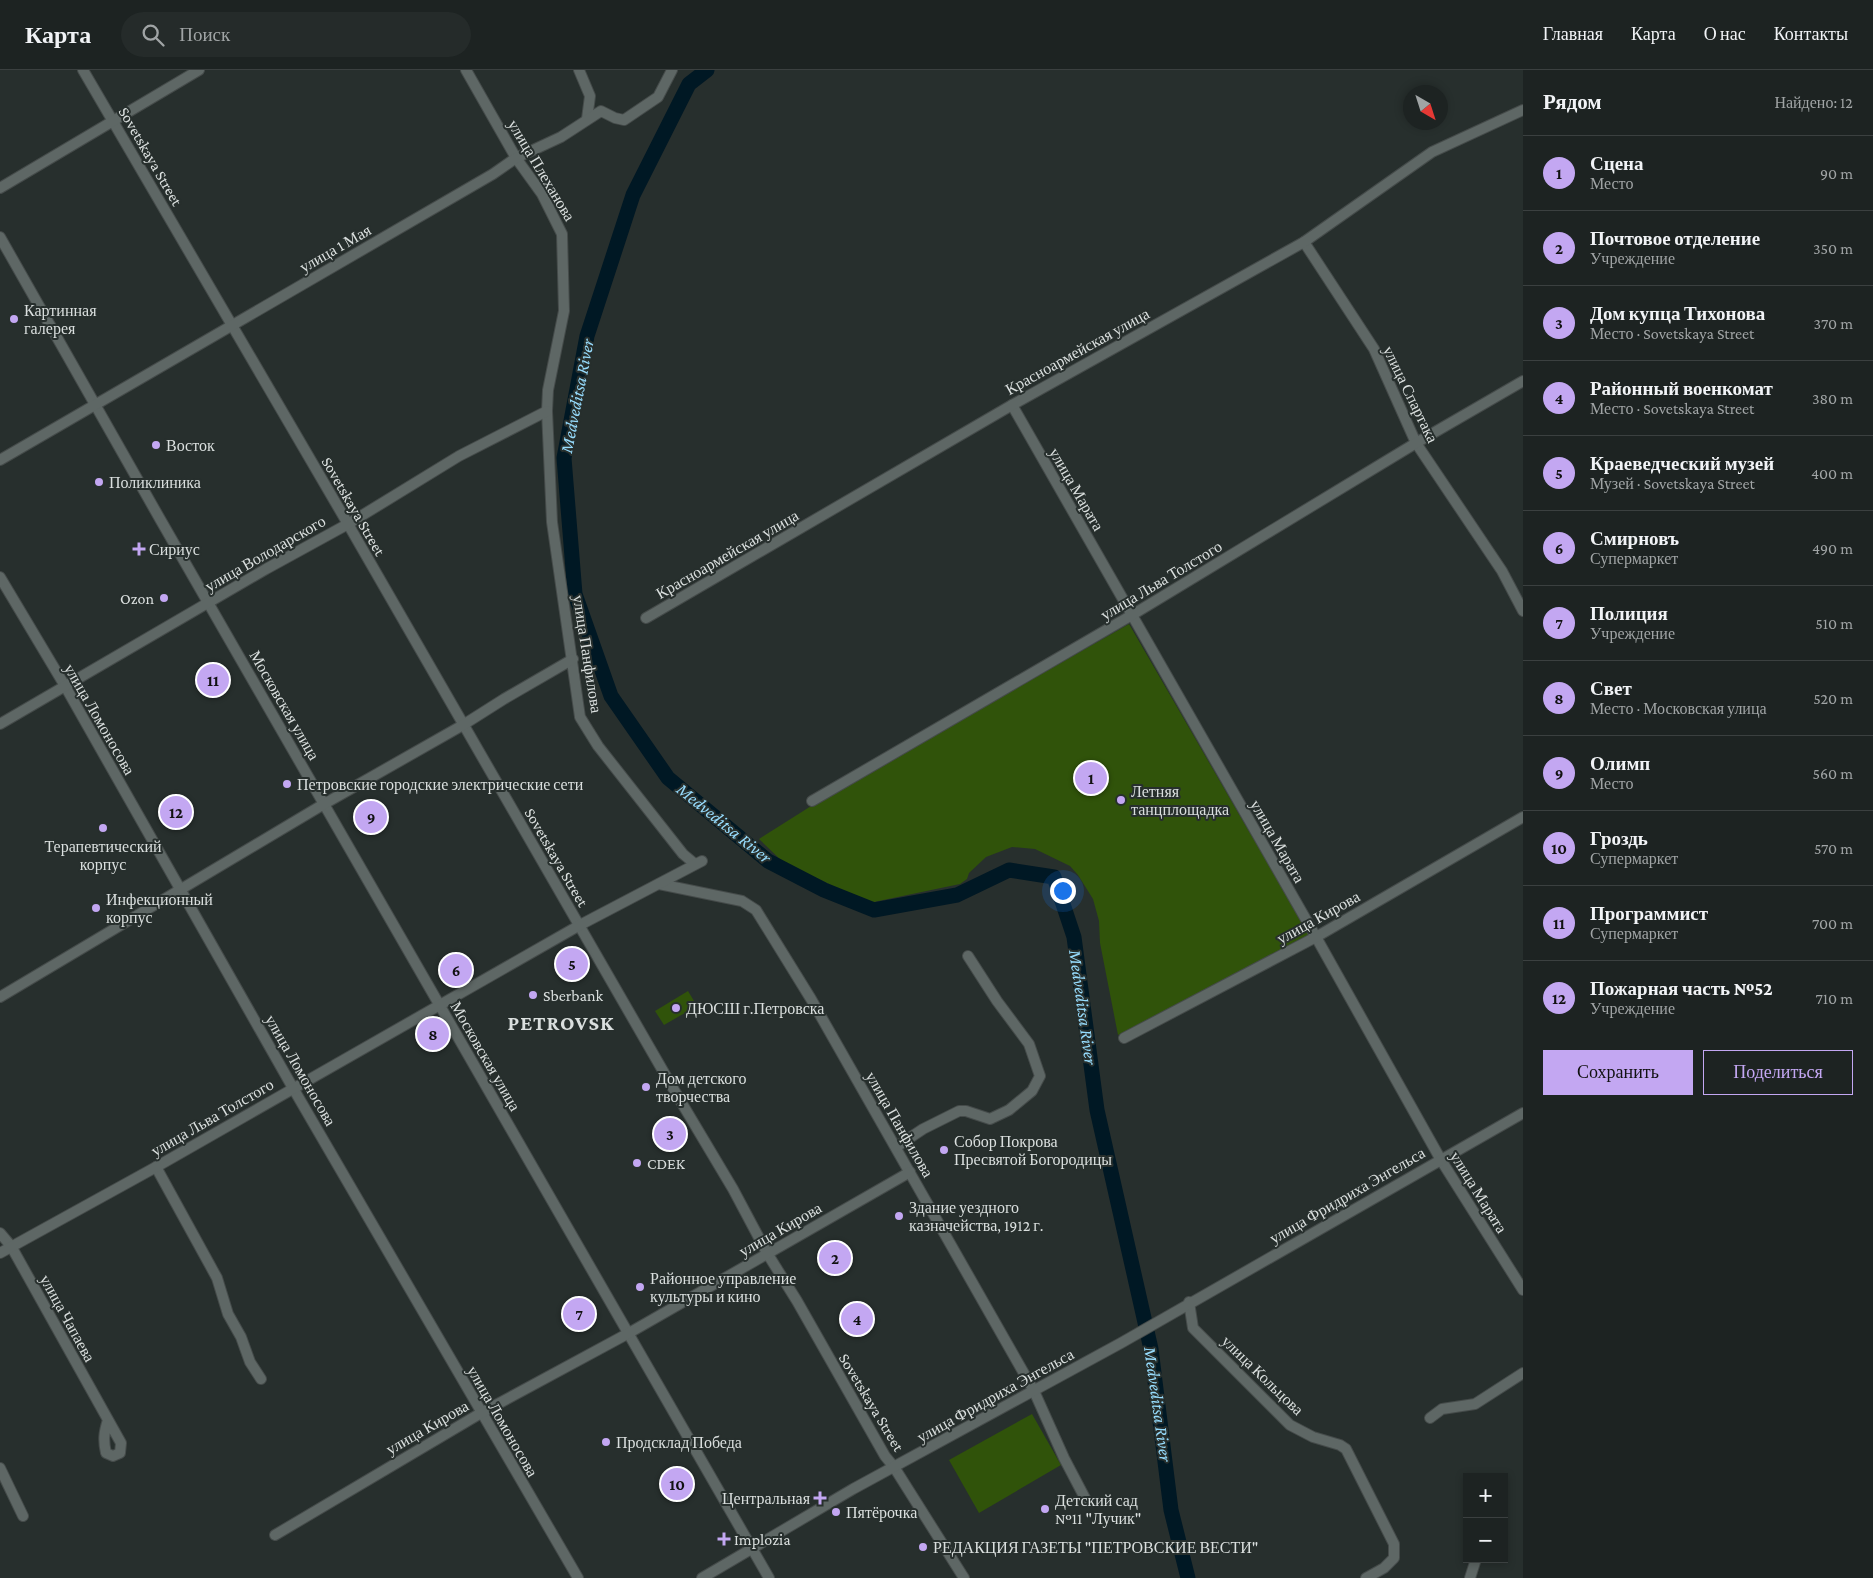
<!DOCTYPE html>
<html lang="ru">
<meta charset="utf-8">
<style>
:root{--surface:#1d2322;--page:#252b2a;--text:#f1f3f6;--muted:#a0a4a5;--line:#3b4040;--accent:#c3a7f2}
body{margin:0;font-family:"Crimson Pro",serif;background:var(--page);color:var(--text)}
.controls{position:absolute;right:15px;bottom:15px;display:grid;overflow:hidden;border-radius:0px;box-shadow:0 2px 8px #0003}
.controls button{width:45px;height:45px;display:grid;place-items:center;padding:0;border:0;border-bottom:1px solid var(--line);background:var(--surface);color:var(--text);font:25px sans-serif}
.compass{position:absolute;left:1403px;top:15px;width:45px;height:45px;border-radius:50%;background:var(--surface);box-shadow:0 2px 8px #0003;rotate:141deg}
.you{position:absolute;left:1062px;top:820px;width:18px;height:18px;margin:-12px;border:4px solid #fff;border-radius:50%;background:#1a73e8;box-shadow:0 0 0 8px #1a73e833}
.badge{display:grid;place-items:center;width:32px;height:32px;border-radius:50%;background:var(--accent);color:#111;font-size:16px;font-weight:700}
.pin{position:absolute;translate:-50% -50%;border:2px solid #fff;box-shadow:0 1px 5px #0006}
.list{margin:0;padding:0;list-style:none}
h2{display:flex;justify-content:space-between;align-items:center;height:65px;margin:0;padding:0 20px;font-size:21px}
h2 small{font-size:16px;font-weight:400;color:var(--muted)}
.list li{display:grid;grid-template-columns:32px 1fr auto;gap:15px;align-items:center;box-sizing:border-box;height:75px;padding:0 20px;border-top:1px solid var(--line)}
.list b{display:block;font-size:19px;white-space:nowrap}
.list p{margin:0;font-size:16px;white-space:nowrap;color:var(--muted)}
.list em{font-size:16px;font-style:normal;color:var(--muted)}
.actions{display:flex;gap:10px;padding:15px 20px}
.actions a{flex:1;padding:11px 0;border:1px solid var(--accent);border-radius:0px;text-align:center;font-size:18px;color:var(--accent)}
.actions .main{background:var(--accent);color:#111}
.icon{flex:none;width:28px;height:28px;fill:none;stroke:currentColor;stroke-width:2;stroke-linecap:round;stroke-linejoin:round}
.map{position:relative;flex:none;width:1523px;height:1508px;overflow:hidden}
header{display:flex;align-items:center;gap:30px;box-sizing:border-box;height:70px;padding:0 25px;background:var(--surface);border-bottom:1px solid var(--line)}
header strong{font-size:24px}
nav{display:flex;gap:28px;margin-inline-start:auto;font-size:18px}
.search{width:350px;height:45px;background:var(--page);display:flex;align-items:center;gap:12px;box-sizing:border-box;padding:0 18px;border-radius:28px;color:var(--muted);font-size:19px}
main{display:flex}
aside{flex:1;background:var(--surface)}
.map>svg:first-child{display:block}
</style>
<header>
<strong>Карта</strong>
<div class="search"><svg class="icon" aria-label="search" viewBox="0 0 24 24"><circle cx="10" cy="10" r="6"/><path d="M15 15l6 6"/></svg>Поиск</div>
<nav><a>Главная</a><a>Карта</a><a>О нас</a><a>Контакты</a></nav>
</header>
<main>
<div class="map">
<svg width="1523" height="1508" viewBox="0 0 1523 1508">
<rect width="100%" height="100%" fill="#272f2d"/>
<g fill="#30530a">
<path d="M1129,554L1247,758L1313,866L1118,965L1100,873L1099,851L1093,829L1078,805L1070,796L1035,779L1012,777L986,787L969,803L967,809L960,814L869,833L783,792L759,769L827,726Z"/>
<path d="M688,921L697,936L664,955L655,941Z"/>
<path d="M1032,1344L1061,1395L979,1443L949,1390Z"/>
</g>
<g fill="none" stroke-linecap="round" stroke-linejoin="round">
<path stroke="#001824" stroke-width="15" d="M707,0L689,14L633,125L587,266L564,388L575,524L611,626L668,708L768,791L824,820L874,840L957,825L1009,800L1054,807L1074,867L1097,1040L1151,1279L1171,1440L1188,1508"/>
<g stroke="#454b4a" stroke-width="12">
<g id="street">
<path d="M83,0L348,454L674,1020L733,1119L767,1183L797,1231L885,1386L894,1397L964,1508"/>
<path d="M466,0L516,88L542,124L562,164L564,241L548,320L547,341L552,452L580,647L598,676L683,784L695,794"/>
<path d="M579,0L590,26L587,49"/>
<path d="M0,118L199,0"/>
<path d="M0,167L160,449L769,1508"/>
<path d="M1304,172L1374,279L1416,373L1502,501L1523,541"/>
<path d="M1012,335L1316,867L1441,1090L1523,1220"/>
<path d="M0,390L493,104L516,88L561,67L601,41L615,48L624,50L658,27L672,0"/>
<path d="M0,507L65,616L293,1018L578,1508"/>
<path d="M646,548L1012,335L1304,172L1432,82L1523,40"/>
<path d="M0,654L266,499L348,454L459,386L547,341"/>
<path d="M812,731L1132,545L1416,373L1523,311"/>
<path d="M659,814L742,831L756,840L811,929L1034,1321L1064,1388L1086,1430"/>
<path d="M0,927L324,734L463,655L504,629L573,589"/>
<path d="M1124,968L1316,867L1523,747"/>
<path d="M896,1077L923,1059L959,1041H966L990,1049L1009,1040L1032,1021L1040,1006L1029,974L997,931L968,886"/>
<path d="M156,1097L217,1208L228,1244L241,1267L250,1292L261,1309"/>
<path d="M0,1163L11,1176L121,1373L120,1383L113,1386L106,1383C103,1370 104,1362 108,1350"/>
<path d="M0,1183L156,1097L580,855L702,791"/>
<path d="M1189,1232L1193,1258L1290,1355L1313,1367L1340,1375L1346,1379L1394,1474V1488L1384,1498L1366,1508"/>
<path d="M1430,1348L1442,1339L1475,1334L1523,1303"/>
<path d="M0,1398L23,1446"/>
<path d="M275,1465L481,1343L629,1263L910,1102"/>
<path d="M702,1508L853,1419L1121,1273L1523,1043"/>
<path d="M1470,1508L1476,1489"/>
</g>
</g>
<use href="#street" stroke="#5e6765" stroke-width="10"/>
</g>
<g fill="#c3a7f2" stroke="#272f2d" stroke-width="2">
<circle cx="14" cy="249" r="5"/>
<circle cx="156" cy="375" r="5"/>
<circle cx="99" cy="412" r="5"/>
<path d="M136.5 471.5h5v5h5v5h-5v5h-5v-5h-5v-5h5z"/>
<circle cx="164" cy="528" r="5"/>
<circle cx="287" cy="714" r="5"/>
<circle cx="1121" cy="730" r="5"/>
<circle cx="103" cy="758" r="5"/>
<circle cx="96" cy="838" r="5"/>
<circle cx="533" cy="925" r="5"/>
<circle cx="676" cy="938" r="5"/>
<circle cx="646" cy="1017" r="5"/>
<circle cx="944" cy="1080" r="5"/>
<circle cx="637" cy="1093" r="5"/>
<circle cx="899" cy="1146" r="5"/>
<circle cx="640" cy="1217" r="5"/>
<circle cx="606" cy="1372" r="5"/>
<path d="M817.5 1420.5h5v5h5v5h-5v5h-5v-5h-5v-5h5z"/>
<circle cx="1045" cy="1439" r="5"/>
<circle cx="836" cy="1442" r="5"/>
<path d="M721.5 1461.5h5v5h5v5h-5v5h-5v-5h-5v-5h5z"/>
<circle cx="923" cy="1477" r="5"/>
</g>
<g text-anchor="middle" stroke-width="4" stroke-linejoin="round" paint-order="stroke">
<g font-size="16" fill="#dadfde" stroke="#272f2d">
<text transform="translate(151 86) rotate(60)" y="6">Sovetskaya Street</text>
<text transform="translate(542 100) rotate(59)" y="6">улица Плеханова</text>
<text transform="translate(335 178) rotate(-30)" y="6">улица 1 Мая</text>
<text transform="translate(1077 281) rotate(-29)" y="6">Красноармейская улица</text>
<text transform="translate(1411 324) rotate(64)" y="6">улица Спартака</text>
<text transform="translate(1077 419) rotate(60)" y="6">улица Марата</text>
<text transform="translate(354 436) rotate(60)" y="6">Sovetskaya Street</text>
<text transform="translate(265 483) rotate(-30)" y="6">улица Володарского</text>
<text transform="translate(727 484) rotate(-30)" y="6">Красноармейская улица</text>
<text transform="translate(1161 510) rotate(-31)" y="6">улица Льва Толстого</text>
<text transform="translate(588 584) rotate(81)" y="6">улица Панфилова</text>
<text transform="translate(285 635) rotate(60)" y="6">Московская улица</text>
<text transform="translate(100 649) rotate(60)" y="6">улица Ломоносова</text>
<text transform="translate(1278 771) rotate(60)" y="6">улица Марата</text>
<text transform="translate(557 787) rotate(60)" y="6">Sovetskaya Street</text>
<text transform="translate(1318 847) rotate(-29)" y="6">улица Кирова</text>
<text transform="translate(486 986) rotate(60)" y="6">Московская улица</text>
<text transform="translate(301 1000) rotate(60)" y="6">улица Ломоносова</text>
<text transform="translate(212 1047) rotate(-30)" y="6">улица Льва Толстого</text>
<text transform="translate(900 1054) rotate(60)" y="6">улица Панфилова</text>
<text transform="translate(1479 1122) rotate(58)" y="6">улица Марата</text>
<text transform="translate(1347 1125) rotate(-30)" y="6">улица Фридриха Энгельса</text>
<text transform="translate(780 1159) rotate(-30)" y="6">улица Кирова</text>
<text transform="translate(68 1248) rotate(61)" y="6">улица Чапаева</text>
<text transform="translate(1263 1305) rotate(44)" y="6">улица Кольцова</text>
<text transform="translate(995 1325) rotate(-29)" y="6">улица Фридриха Энгельса</text>
<text transform="translate(872 1332) rotate(59)" y="6">Sovetskaya Street</text>
<text transform="translate(503 1351) rotate(60)" y="6">улица Ломоносова</text>
<text transform="translate(427 1357) rotate(-30)" y="6">улица Кирова</text>
</g>
<g font-size="16" fill="#dadfde" stroke="#272f2d" text-anchor="start">
<text x="24" y="246">Картинная<tspan x="24" dy="18">галерея</tspan></text>
<text x="166" y="381">Восток</text>
<text x="109" y="418">Поликлиника</text>
<text x="149" y="485">Сириус</text>
<text x="154" y="534" text-anchor="end">Ozon</text>
<text x="297" y="720">Петровские городские электрические сети</text>
<text x="1131" y="727">Летняя<tspan x="1131" dy="18">танцплощадка</tspan></text>
<text x="103" y="782" text-anchor="middle">Терапевтический<tspan x="103" dy="18">корпус</tspan></text>
<text x="106" y="835">Инфекционный<tspan x="106" dy="18">корпус</tspan></text>
<text x="543" y="931">Sberbank</text>
<text x="686" y="944">ДЮСШ г.Петровска</text>
<text x="656" y="1014">Дом детского<tspan x="656" dy="18">творчества</tspan></text>
<text x="954" y="1077">Собор Покрова<tspan x="954" dy="18">Пресвятой Богородицы</tspan></text>
<text x="647" y="1099">CDEK</text>
<text x="909" y="1143">Здание уездного<tspan x="909" dy="18">казначейства, 1912 г.</tspan></text>
<text x="650" y="1214">Районное управление<tspan x="650" dy="18">культуры и кино</tspan></text>
<text x="616" y="1378">Продсклад Победа</text>
<text x="810" y="1434" text-anchor="end">Центральная</text>
<text x="1055" y="1436">Детский сад<tspan x="1055" dy="18">№11 "Лучик"</tspan></text>
<text x="846" y="1448">Пятёрочка</text>
<text x="734" y="1475">Implozia</text>
<text x="933" y="1483">РЕДАКЦИЯ ГАЗЕТЫ "ПЕТРОВСКИЕ ВЕСТИ"</text>
</g>
<g font-size="18" font-style="italic" fill="#96dbfc" stroke="#272f2d">
<text transform="translate(577 326) rotate(-79)" y="6">Medveditsa River</text>
<text transform="translate(724 753) rotate(39)" y="6">Medveditsa River</text>
<text transform="translate(1083 937) rotate(82)" y="6">Medveditsa River</text>
<text transform="translate(1158 1334) rotate(82)" y="6">Medveditsa River</text>
</g>
<g font-size="21" font-weight="bold" letter-spacing="1" fill="#dadfde" stroke="#272f2d">
<text x="561" y="960">PETROVSK</text>
</g>
</g>
</svg>
<div class="controls">
<button>+</button>
<button>−</button>
</div>
<svg class="compass" viewBox="-18 -18 36 36"><path d="M0-13l5 13h-10z" fill="#e53935"/><path d="M0 13l5-13h-10z" fill="#a0a4a5"/></svg>
<div class="you"></div>
<div class="pin badge" style="left:1091px;top:708px">1</div>
<div class="pin badge" style="left:835px;top:1188px">2</div>
<div class="pin badge" style="left:670px;top:1064px">3</div>
<div class="pin badge" style="left:857px;top:1249px">4</div>
<div class="pin badge" style="left:572px;top:894px">5</div>
<div class="pin badge" style="left:456px;top:900px">6</div>
<div class="pin badge" style="left:579px;top:1244px">7</div>
<div class="pin badge" style="left:433px;top:964px">8</div>
<div class="pin badge" style="left:371px;top:747px">9</div>
<div class="pin badge" style="left:677px;top:1414px">10</div>
<div class="pin badge" style="left:213px;top:610px">11</div>
<div class="pin badge" style="left:176px;top:742px">12</div>
</div>
<aside>
<h2>Рядом<small>Найдено: 12</small></h2>
<ul class="list">
<li><span class="badge">1</span><div><b>Сцена</b><p>Место</p></div><em>90 m</em></li>
<li><span class="badge">2</span><div><b>Почтовое отделение</b><p>Учреждение</p></div><em>350 m</em></li>
<li><span class="badge">3</span><div><b>Дом купца Тихонова</b><p>Место · Sovetskaya Street</p></div><em>370 m</em></li>
<li><span class="badge">4</span><div><b>Районный военкомат</b><p>Место · Sovetskaya Street</p></div><em>380 m</em></li>
<li><span class="badge">5</span><div><b>Краеведческий музей</b><p>Музей · Sovetskaya Street</p></div><em>400 m</em></li>
<li><span class="badge">6</span><div><b>Смирновъ</b><p>Супермаркет</p></div><em>490 m</em></li>
<li><span class="badge">7</span><div><b>Полиция</b><p>Учреждение</p></div><em>510 m</em></li>
<li><span class="badge">8</span><div><b>Свет</b><p>Место · Московская улица</p></div><em>520 m</em></li>
<li><span class="badge">9</span><div><b>Олимп</b><p>Место</p></div><em>560 m</em></li>
<li><span class="badge">10</span><div><b>Гроздь</b><p>Супермаркет</p></div><em>570 m</em></li>
<li><span class="badge">11</span><div><b>Программист</b><p>Супермаркет</p></div><em>700 m</em></li>
<li><span class="badge">12</span><div><b>Пожарная часть №52</b><p>Учреждение</p></div><em>710 m</em></li>
</ul>
<div class="actions"><a class="main">Сохранить</a><a>Поделиться</a></div>
</aside>
</main>
